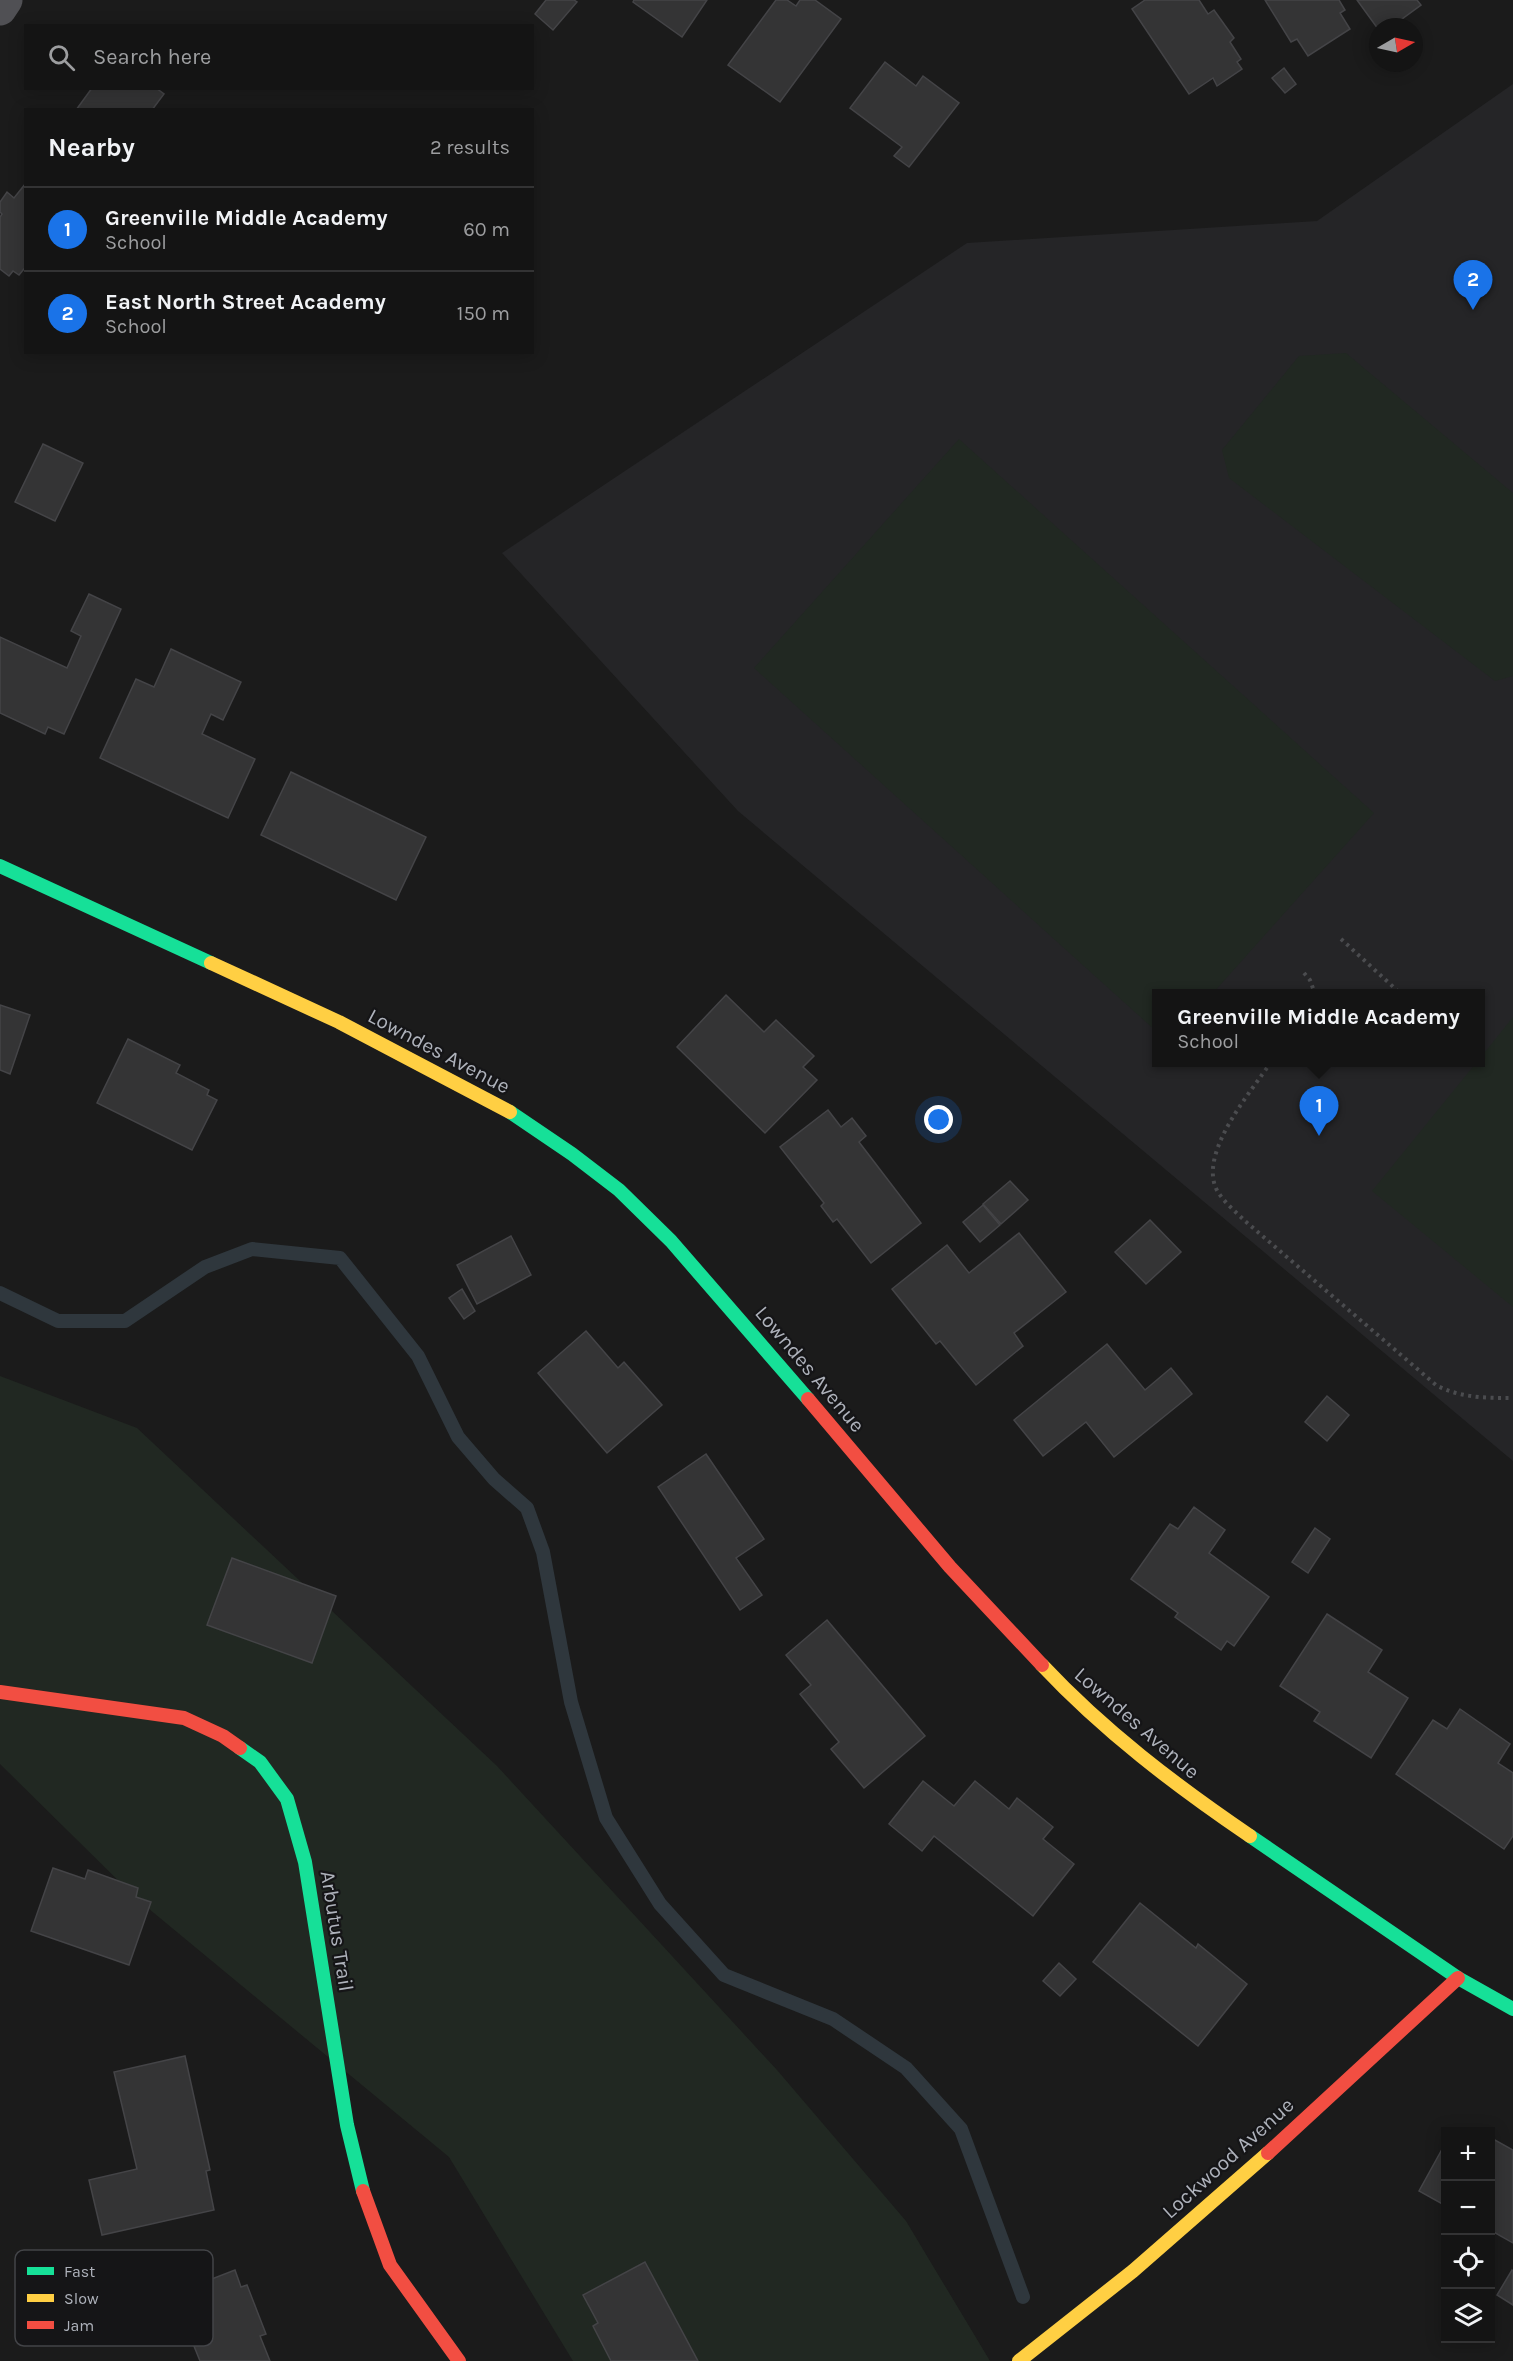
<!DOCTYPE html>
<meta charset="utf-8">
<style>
:root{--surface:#141414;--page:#1d1d1d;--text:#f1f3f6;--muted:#9d9ea0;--line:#333334;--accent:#1a73e8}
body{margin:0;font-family:Karla,sans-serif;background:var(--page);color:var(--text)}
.controls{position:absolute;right:18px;bottom:18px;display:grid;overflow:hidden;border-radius:0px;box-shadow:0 3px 15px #0003}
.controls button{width:54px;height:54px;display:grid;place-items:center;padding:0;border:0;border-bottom:2px solid var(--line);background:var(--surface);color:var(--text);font:30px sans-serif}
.compass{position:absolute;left:1369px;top:18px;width:54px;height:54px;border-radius:50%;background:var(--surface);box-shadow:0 3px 15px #0003;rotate:81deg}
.you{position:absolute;left:939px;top:1120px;width:21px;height:21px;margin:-15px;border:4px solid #fff;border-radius:50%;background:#1a73e8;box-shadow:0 0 0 9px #1a73e833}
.badge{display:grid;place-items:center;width:39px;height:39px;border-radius:50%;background:var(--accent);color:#fff;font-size:20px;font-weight:700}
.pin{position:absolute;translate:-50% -50px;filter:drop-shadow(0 2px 3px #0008)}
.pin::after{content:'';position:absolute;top:32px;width:21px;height:18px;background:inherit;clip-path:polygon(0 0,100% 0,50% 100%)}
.popup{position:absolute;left:1152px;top:989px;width:333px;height:78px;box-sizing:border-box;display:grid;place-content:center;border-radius:0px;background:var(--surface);filter:drop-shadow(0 2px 4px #0005);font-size:20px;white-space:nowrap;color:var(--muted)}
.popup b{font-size:22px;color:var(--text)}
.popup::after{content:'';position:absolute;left:50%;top:100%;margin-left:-12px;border:12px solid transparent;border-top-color:var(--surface)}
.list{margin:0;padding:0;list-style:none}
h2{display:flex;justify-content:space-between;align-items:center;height:78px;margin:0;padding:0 24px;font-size:26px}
h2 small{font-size:20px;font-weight:400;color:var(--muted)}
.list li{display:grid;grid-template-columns:39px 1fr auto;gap:18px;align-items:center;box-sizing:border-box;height:84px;padding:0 24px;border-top:2px solid var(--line)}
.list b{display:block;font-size:22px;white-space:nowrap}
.list p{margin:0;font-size:20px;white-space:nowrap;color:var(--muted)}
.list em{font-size:20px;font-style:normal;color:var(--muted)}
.icon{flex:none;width:33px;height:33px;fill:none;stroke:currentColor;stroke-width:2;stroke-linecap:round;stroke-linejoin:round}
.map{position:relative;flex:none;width:1513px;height:2361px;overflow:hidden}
.search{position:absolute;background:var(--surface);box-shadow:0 3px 15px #0003;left:24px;top:24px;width:510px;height:66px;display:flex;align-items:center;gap:15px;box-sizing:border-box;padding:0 21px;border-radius:0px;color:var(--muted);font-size:22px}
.panel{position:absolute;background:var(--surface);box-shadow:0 3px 15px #0003;left:24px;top:108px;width:510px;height:246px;border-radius:0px}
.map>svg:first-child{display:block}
</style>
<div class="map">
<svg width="1513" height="2361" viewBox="0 0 1513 2361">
<rect width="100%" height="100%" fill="#1b1b1b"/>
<path fill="#252527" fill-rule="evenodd" d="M1513,84V1461L738,811L502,553L967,243L1317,221ZM1157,994H1481V1062H1157Z"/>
<g fill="#212822">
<path d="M1346,353L1513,493V676L1495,681L1229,478L1222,450L1299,356Z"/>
<path d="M959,439L1374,813L1213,993L1157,994V1032L754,668Z"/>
<path d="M1513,1017V1307L1372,1191L1476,1063L1481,1062V1057Z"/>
<path d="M0,1376L137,1428L497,1766L777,2070L906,2221L990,2361H573L449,2157L137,1899L0,1764Z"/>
</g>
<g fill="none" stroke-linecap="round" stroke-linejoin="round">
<path stroke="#2f373d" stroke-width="14" d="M0,1293L58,1321H125L205,1267L252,1249L340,1258L418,1356L458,1437L494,1479L527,1508L543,1552L571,1702L606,1818L660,1904L724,1975L833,2019L906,2068L961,2129L1023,2297"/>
</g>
<g fill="#343435" stroke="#444447" stroke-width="1.5">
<path d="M546,0H574L577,2L553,30L535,14Z"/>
<path d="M634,0H707L682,37L633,2Z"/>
<path d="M776,0H787L796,6L800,0H815L841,19L780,102L728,65Z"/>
<path d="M1145,0H1199L1208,14L1214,10L1234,38L1230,42L1241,59L1237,62L1242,69L1217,86L1213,78L1189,94L1132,9Z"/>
<path d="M1265,0H1339L1345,10L1340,13L1350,29L1308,56L1297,39L1291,42Z"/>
<path d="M1357,0H1417L1421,5L1391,27H1378V29Z"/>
<path d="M885,62L916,86L923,76L959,103L909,167L894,156L902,147L850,108Z"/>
<path d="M1284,68L1296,84L1285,93L1272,78Z"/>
<path d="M92,88H156L164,94L152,110H76Z"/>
<path d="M26,183V270L24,269L19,275L13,271L9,276L0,269V217L2,214L0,212V202L7,192L14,198Z"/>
<path d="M43,444L83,463L55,521L15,502Z"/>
<path d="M89,594L121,609L64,734L48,727L45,734L0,713V637L67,668L81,636L71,631Z"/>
<path d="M171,649L241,682L223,720L211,714L202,734L255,759L228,818L100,758L136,679L154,687Z"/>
<path d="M291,772L426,837L396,900L261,835Z"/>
<path d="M726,995L764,1032L776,1020L814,1056L803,1067L817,1080L765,1133L677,1047Z"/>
<path d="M0,1005L30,1015L10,1074L0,1070Z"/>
<path d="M128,1039L180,1065L176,1073L209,1090L207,1095L217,1100L192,1150L97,1103Z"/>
<path d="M828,1110L841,1127L852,1118L866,1136L859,1142L921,1223L871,1263L837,1219L833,1222L821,1206L824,1203L780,1147Z"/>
<path d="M1010,1181L1028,1200L1001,1224L983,1204Z"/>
<path d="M983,1205L1000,1225L980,1242L963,1222Z"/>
<path d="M1150,1220L1181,1252L1146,1284L1115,1252Z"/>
<path d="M1019,1233L1066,1292L1014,1333L1023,1346L976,1385L940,1341L936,1344L892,1289L947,1245L969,1273Z"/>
<path d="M511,1236L531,1275L477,1304L457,1265Z"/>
<path d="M462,1289L475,1311L464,1319L449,1298Z"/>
<path d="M586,1331L618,1368L624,1362L662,1405L607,1453L538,1373Z"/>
<path d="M1107,1344L1145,1390L1171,1368L1192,1394L1114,1457L1086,1422L1043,1456L1014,1420Z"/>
<path d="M1327,1396L1349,1415L1327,1441L1305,1422Z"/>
<path d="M706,1454L764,1539L736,1558L762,1595L740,1610L658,1487Z"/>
<path d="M1194,1507L1225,1530L1209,1553L1269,1597L1234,1646L1227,1641L1221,1650L1175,1617L1178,1613L1131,1579L1170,1524L1178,1529Z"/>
<path d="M1315,1528L1330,1539L1308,1573L1292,1562Z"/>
<path d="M232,1558L336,1596L312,1663L207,1625Z"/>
<path d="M1327,1614L1382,1650L1368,1672L1408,1698L1371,1758L1314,1721L1320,1712L1280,1686Z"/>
<path d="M827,1620L925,1736L864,1788L831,1749L839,1742L800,1694L811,1685L786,1655Z"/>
<path d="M1460,1709L1510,1744L1498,1763L1513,1773V1836L1504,1849L1396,1774L1433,1720L1447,1729Z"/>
<path d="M923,1781L954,1806L975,1781L1009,1809L1017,1798L1053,1827L1043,1839L1074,1864L1033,1916L934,1836L922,1851L889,1824Z"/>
<path d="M53,1868L85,1879L88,1870L138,1888L136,1897L151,1902L129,1965L31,1931Z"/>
<path d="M1140,1903L1196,1948L1198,1944L1247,1984L1198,2046L1093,1962Z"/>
<path d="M1059,1963L1076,1979L1060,1996L1043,1981Z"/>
<path d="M185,2056L210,2170L206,2171L214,2210L102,2235L89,2180L137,2169L114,2072Z"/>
<path d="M1493,2139L1513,2150V2243L1490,2230V2143Z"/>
<path d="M1446,2142V2206L1419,2191Z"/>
<path d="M645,2262L698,2361H611L593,2326L598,2323L583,2295Z"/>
<path d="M235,2270L241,2287L247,2285L266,2334L260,2336L270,2361H200L173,2294Z"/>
<path d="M1512,2270L1513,2271V2305L1497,2295Z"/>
</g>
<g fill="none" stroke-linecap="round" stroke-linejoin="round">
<g stroke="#4b4c4f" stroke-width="4" stroke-dasharray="3 4.5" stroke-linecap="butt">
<path d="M1341,939L1401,994"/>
<path d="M1304,973L1310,980L1315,994"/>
<path d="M1271,1062C1251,1092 1202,1148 1215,1186C1220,1199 1235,1211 1245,1221L1436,1385C1460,1398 1486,1398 1513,1398"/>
</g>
<path stroke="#505054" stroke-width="33" d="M0,9L6,0"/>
<g stroke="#16e098" stroke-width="14">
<path d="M0,866L211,963"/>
<path d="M510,1112L572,1154L619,1190L671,1241L808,1399"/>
<path d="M240,1748L260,1762L287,1799L305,1862L347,2125L363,2191"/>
<path d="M1250,1836L1458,1978L1513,2009"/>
</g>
<g stroke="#ffcf43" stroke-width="14">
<path d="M211,963L339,1022L510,1112"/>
<path d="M1042,1665C1104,1731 1175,1785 1250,1836"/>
<path d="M1019,2361L1133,2271L1268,2153"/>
</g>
<g stroke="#f24e42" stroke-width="14">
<path d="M808,1399L950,1567L1042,1665"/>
<path d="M0,1692L184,1718L223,1736L240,1748"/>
<path d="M1268,2153L1458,1978"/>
<path d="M363,2191L390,2265L459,2361"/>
</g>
</g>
<g text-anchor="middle" stroke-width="4.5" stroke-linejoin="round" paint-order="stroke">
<g font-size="21" fill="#aeb2bb" stroke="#151517">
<text transform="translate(439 1051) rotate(28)" y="7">Lowndes Avenue</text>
<text transform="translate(810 1369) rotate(50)" y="7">Lowndes Avenue</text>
<text transform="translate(1137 1723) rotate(41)" y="7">Lowndes Avenue</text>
<text transform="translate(337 1931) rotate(81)" y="7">Arbutus Trail</text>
<text transform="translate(1228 2158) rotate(-42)" y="7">Lockwood Avenue</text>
</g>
</g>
<rect x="15" y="2250" width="198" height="96" rx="9" fill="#151517" stroke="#434448" stroke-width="1.5"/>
<rect x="27" y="2267" width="27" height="8" fill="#16e098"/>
<rect x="27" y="2294" width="27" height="8" fill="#ffcf43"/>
<rect x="27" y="2321" width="27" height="8" fill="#f24e42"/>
<g font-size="16" fill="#aeb2bb">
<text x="64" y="2277">Fast</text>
<text x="64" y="2304">Slow</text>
<text x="64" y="2331">Jam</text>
</g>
</svg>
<div class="controls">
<button>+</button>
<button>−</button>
<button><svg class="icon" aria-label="locate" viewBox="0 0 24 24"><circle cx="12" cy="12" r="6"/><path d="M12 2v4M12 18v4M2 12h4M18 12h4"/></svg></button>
<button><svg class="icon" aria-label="layers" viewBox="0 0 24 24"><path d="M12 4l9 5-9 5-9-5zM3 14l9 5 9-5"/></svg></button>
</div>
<svg class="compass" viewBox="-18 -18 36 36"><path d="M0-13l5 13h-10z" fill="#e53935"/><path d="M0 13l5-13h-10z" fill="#9d9ea0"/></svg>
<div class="you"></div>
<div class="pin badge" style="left:1319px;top:1136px">1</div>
<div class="popup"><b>Greenville Middle Academy</b>School</div>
<div class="pin badge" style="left:1473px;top:310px">2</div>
<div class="search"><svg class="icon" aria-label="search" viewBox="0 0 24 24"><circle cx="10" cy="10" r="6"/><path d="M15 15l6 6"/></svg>Search here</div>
<section class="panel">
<h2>Nearby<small>2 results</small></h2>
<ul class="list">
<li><span class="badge">1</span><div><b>Greenville Middle Academy</b><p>School</p></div><em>60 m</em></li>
<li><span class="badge">2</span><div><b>East North Street Academy</b><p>School</p></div><em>150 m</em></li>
</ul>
</section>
</div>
